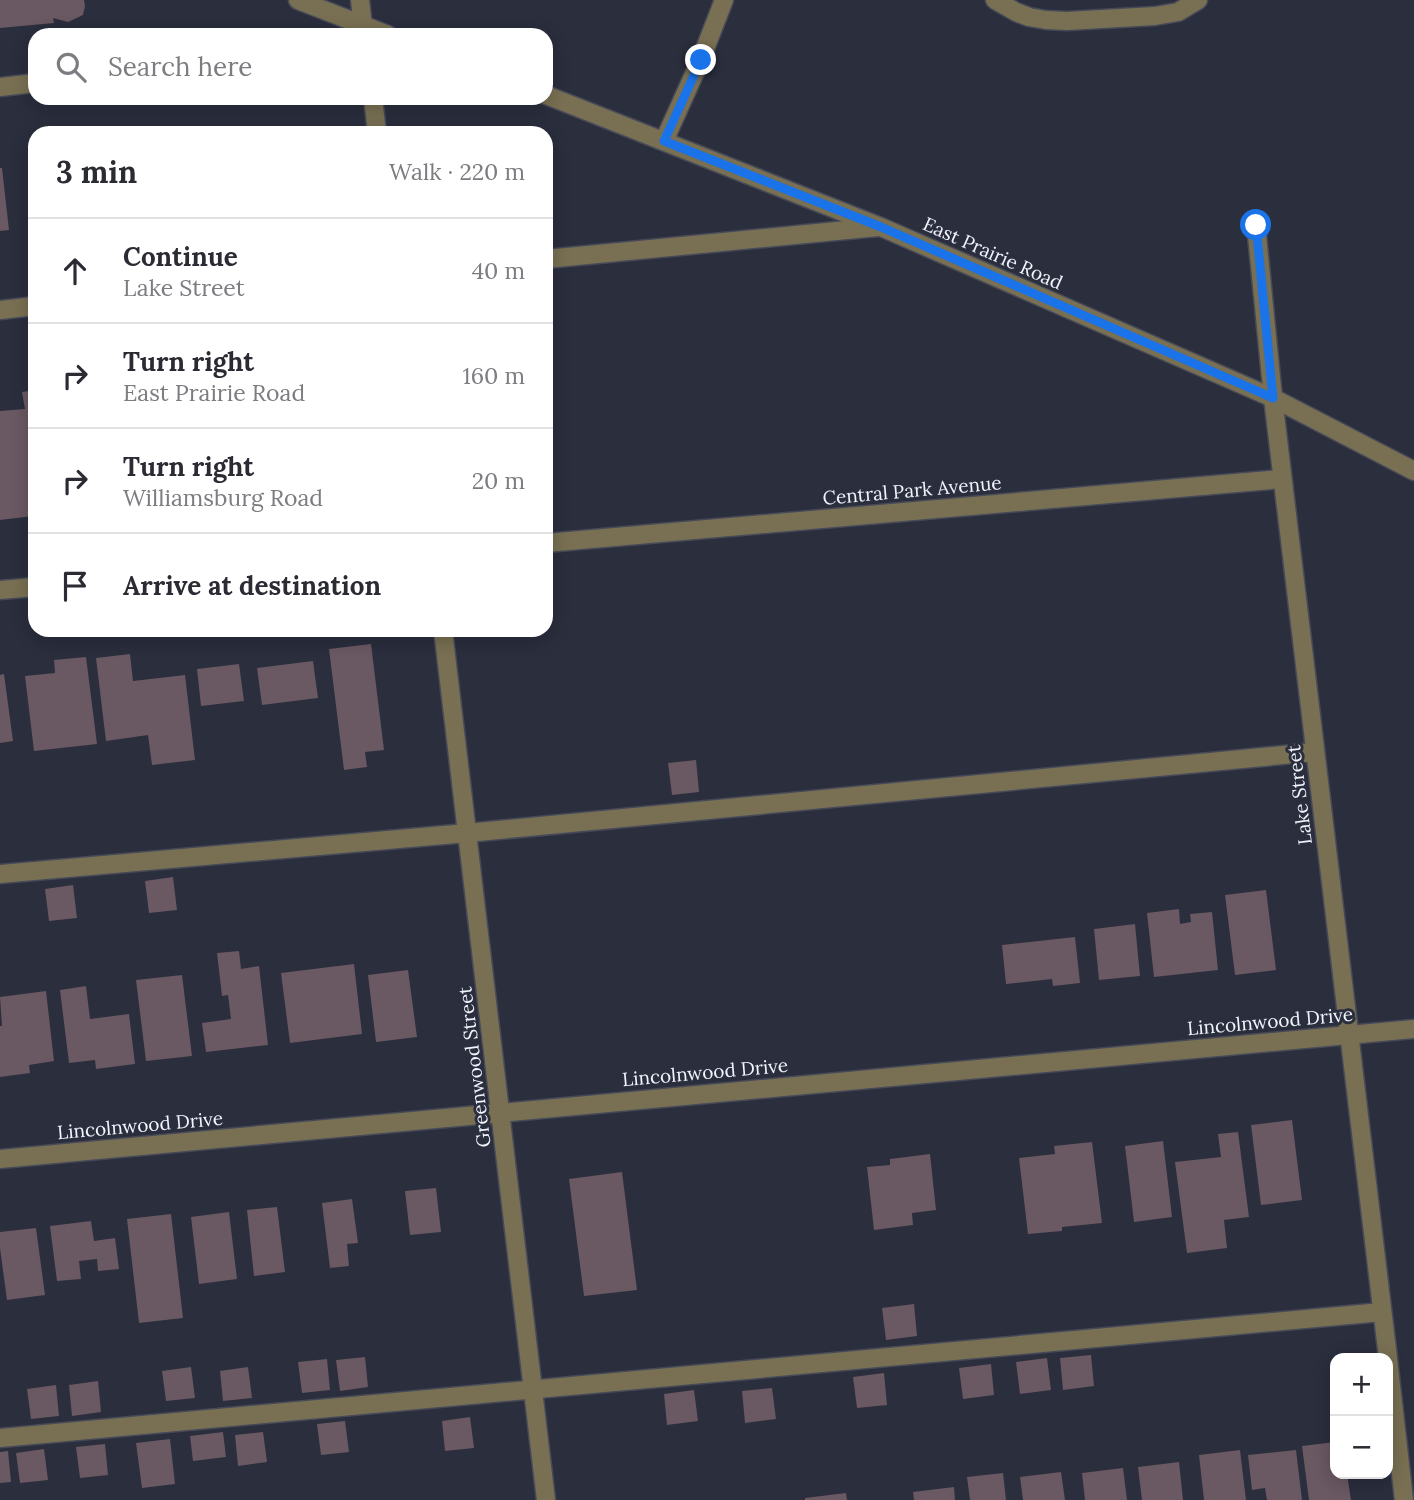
<!DOCTYPE html>
<meta charset="utf-8">
<style>
:root{--surface:#fff;--page:#f7f7f7;--text:#2b2b33;--muted:#7c7c81;--line:#e1e1e2}
body{margin:0;font-family:Lora,serif;background:var(--page);color:var(--text)}
.controls{position:absolute;right:21px;bottom:21px;display:grid;overflow:hidden;border-radius:14px;box-shadow:0 4px 18px #0003}
.controls button{width:63px;height:63px;display:grid;place-items:center;padding:0;border:0;border-bottom:2px solid var(--line);background:var(--surface);color:var(--text);font:35px sans-serif}
.stop{position:absolute;width:21px;height:21px;margin:-16px;border:5px solid #1a73e8;border-radius:50%;background:#fff}
.stop.end{background:#1a73e8;border-color:#fff;box-shadow:0 2px 7px #0008}
.list{margin:0;padding:0;list-style:none}
h2{display:flex;justify-content:space-between;align-items:center;height:91px;margin:0;padding:0 28px;font-size:30px}
h2 small{font-size:23px;font-weight:400;color:var(--muted)}
.list li{display:grid;grid-template-columns:46px 1fr auto;gap:21px;align-items:center;box-sizing:border-box;height:105px;padding:0 28px;border-top:2px solid var(--line)}
.list b{display:block;font-size:26px;white-space:nowrap}
.list p{margin:0;font-size:23px;white-space:nowrap;color:var(--muted)}
.list em{font-size:23px;font-style:normal;color:var(--muted)}
.icon{flex:none;width:38px;height:38px;fill:none;stroke:currentColor;stroke-width:2;stroke-linecap:round;stroke-linejoin:round}
.map{position:relative;flex:none;width:1414px;height:1500px;overflow:hidden}
.search{position:absolute;background:var(--surface);box-shadow:0 4px 18px #0003;left:28px;top:28px;width:525px;height:77px;display:flex;align-items:center;gap:18px;box-sizing:border-box;padding:0 24px;border-radius:21px;color:var(--muted);font-size:26px}
.panel{position:absolute;background:var(--surface);box-shadow:0 4px 18px #0003;left:28px;top:126px;width:525px;height:511px;border-radius:21px}
.map>svg:first-child{display:block}
</style>
<div class="map">
<svg width="1414" height="1500" viewBox="0 0 1414 1500">
<rect width="100%" height="100%" fill="#2a2e3d"/>
<g fill="#6a5862">
<path d="M0,0H84L85,6L83,15L68,22L53,18L54,23L0,28Z"/>
<path d="M0,168H2L9,230L0,231Z"/>
<path d="M35,390V508L32,509L33,516L0,520V411L25,409L22,392Z"/>
<path d="M371,644L384,750L365,752L367,767L344,770L329,649Z"/>
<path d="M130,654L133,681L185,675L195,760L152,765L148,735L106,741L96,658Z"/>
<path d="M86,657L97,744L34,751L25,676L55,673L54,660Z"/>
<path d="M313,661L318,698L262,705L257,668Z"/>
<path d="M239,664L244,701L201,706L197,669Z"/>
<path d="M4,674L13,741L0,743V675Z"/>
<path d="M696,760L699,792L672,795L668,763Z"/>
<path d="M173,877L177,910L149,913L145,881Z"/>
<path d="M73,885L77,918L49,921L45,889Z"/>
<path d="M1266,890L1276,970L1235,975L1225,895Z"/>
<path d="M1179,909L1180,924L1191,922L1190,914L1212,912L1218,970L1154,977L1147,913Z"/>
<path d="M1135,924L1140,976L1099,980L1094,929Z"/>
<path d="M1075,937L1080,983L1053,986L1052,979L1006,984L1002,945Z"/>
<path d="M239,951L241,969L259,966L268,1045L206,1052L202,1023L231,1019L228,995L222,996L217,953Z"/>
<path d="M354,964L362,1034L290,1043L281,973Z"/>
<path d="M408,970L417,1037L376,1042L368,975Z"/>
<path d="M182,975L192,1056L146,1061L136,980Z"/>
<path d="M86,986L90,1019L129,1014L135,1064L96,1069L95,1060L69,1063L60,990Z"/>
<path d="M46,991L54,1061L29,1065L30,1073L0,1077V1026H2L0,997Z"/>
<path d="M1292,1120L1302,1200L1261,1205L1251,1125Z"/>
<path d="M1238,1132L1249,1217L1224,1220L1227,1248L1187,1253L1175,1162L1221,1157L1218,1134Z"/>
<path d="M1163,1141L1172,1217L1134,1222L1125,1146Z"/>
<path d="M1092,1142L1102,1223L1062,1227V1231L1028,1234L1019,1158L1055,1154L1054,1146Z"/>
<path d="M930,1154L936,1210L912,1213L913,1225L874,1230L867,1167L890,1165V1159Z"/>
<path d="M622,1172L637,1290L584,1296L569,1179Z"/>
<path d="M436,1188L441,1232L410,1235L405,1191Z"/>
<path d="M352,1199L358,1243L347,1244L349,1266L330,1268L322,1203Z"/>
<path d="M277,1207L285,1272L254,1276L247,1210Z"/>
<path d="M229,1212L237,1279L199,1284L191,1217Z"/>
<path d="M171,1214L183,1318L139,1323L127,1219Z"/>
<path d="M91,1221L94,1241L115,1238L119,1269L98,1271L97,1259L79,1261L81,1279L57,1281L50,1226Z"/>
<path d="M36,1228L45,1295L7,1300L0,1248V1232Z"/>
<path d="M914,1304L917,1336L886,1340L882,1308Z"/>
<path d="M1091,1355L1094,1386L1063,1390L1060,1358Z"/>
<path d="M365,1357L368,1387L340,1391L336,1360Z"/>
<path d="M1047,1358L1051,1390L1020,1394L1016,1362Z"/>
<path d="M327,1359L330,1390L302,1393L298,1362Z"/>
<path d="M991,1364L994,1395L963,1399L959,1368Z"/>
<path d="M191,1367L195,1398L166,1401L162,1371Z"/>
<path d="M248,1367L252,1398L223,1401L220,1371Z"/>
<path d="M884,1373L887,1405L857,1408L853,1377Z"/>
<path d="M98,1381L101,1412L72,1416L69,1385Z"/>
<path d="M56,1385L59,1416L31,1419L27,1389Z"/>
<path d="M772,1388L776,1419L745,1423L742,1391Z"/>
<path d="M694,1390L698,1421L667,1425L664,1394Z"/>
<path d="M470,1417L474,1448L445,1451L442,1421Z"/>
<path d="M345,1421L349,1452L321,1455L317,1424Z"/>
<path d="M223,1432L226,1457L193,1461L190,1436Z"/>
<path d="M263,1432L267,1462L238,1466L235,1435Z"/>
<path d="M170,1439L175,1484L142,1488L136,1443Z"/>
<path d="M1335,1442V1474H1347L1351,1500H1309L1302,1446Z"/>
<path d="M105,1444L108,1475L80,1478L76,1447Z"/>
<path d="M44,1449L48,1480L20,1483L16,1453Z"/>
<path d="M1240,1450L1246,1500H1204L1199,1455Z"/>
<path d="M1296,1450L1302,1500H1267L1265,1488L1252,1490L1248,1455Z"/>
<path d="M8,1451L11,1482L0,1483V1452Z"/>
<path d="M1179,1462L1183,1500H1142L1138,1467Z"/>
<path d="M1123,1468L1127,1500H1085L1082,1473Z"/>
<path d="M1061,1472L1065,1500H1023L1020,1477Z"/>
<path d="M1003,1473L1006,1500H970L967,1477Z"/>
<path d="M954,1487L955,1500H914L913,1492Z"/>
<path d="M846,1493L847,1500H805V1498Z"/>
</g>
<g fill="none" stroke-linecap="round" stroke-linejoin="round">
<g stroke="#464a58" stroke-width="21">
<g id="minor">
<path d="M298,0L388,35"/>
<path d="M360,0L364,35"/>
<path d="M995,0L1016,12L1029,17L1046,20L1067,21L1155,16L1178,12L1198,0"/>
<path d="M0,87L35,83"/>
<path d="M546,95L881,227L1273,398L1414,471"/>
<path d="M373,98L377,133"/>
<path d="M664,141L701,59L724,0"/>
<path d="M1256,225L1273,398L1388,1358"/>
<path d="M546,259L878,227"/>
<path d="M0,310L35,306"/>
<path d="M546,543L1282,479"/>
<path d="M0,590L35,587"/>
<path d="M443,630L546,1500"/>
<path d="M0,874L467,833L1315,752"/>
<path d="M0,1159L1414,1029"/>
<path d="M1388,1359L1404,1500"/>
<path d="M0,1438L1382,1312"/>
</g>
</g>
<use href="#minor" stroke="#797053" stroke-width="18"/>
</g>
<g fill="none" stroke-linecap="round" stroke-linejoin="round">
<path stroke="#1a73e8" stroke-width="9" d="M701,60L664,141L881,227L1273,398L1256,225"/>
</g>
<g text-anchor="middle" stroke-width="6" stroke-linejoin="round" paint-order="stroke">
<g font-size="19" fill="#f1f4fe" stroke="#2a2e3d">
<text transform="translate(993 253) rotate(24)" y="7">East Prairie Road</text>
<text transform="translate(912 490) rotate(-5)" y="7">Central Park Avenue</text>
<text transform="translate(1299 795) rotate(-97)" y="7">Lake Street</text>
<text transform="translate(1270 1021) rotate(-5)" y="7">Lincolnwood Drive</text>
<text transform="translate(474 1067) rotate(-97)" y="7">Greenwood Street</text>
<text transform="translate(705 1072) rotate(-5)" y="7">Lincolnwood Drive</text>
<text transform="translate(140 1125) rotate(-5)" y="7">Lincolnwood Drive</text>
</g>
</g>
</svg>
<div class="controls">
<button>+</button>
<button>−</button>
</div>
<div class="stop" style="left:1256px;top:225px"></div>
<div class="stop end" style="left:701px;top:60px"></div>
<div class="search"><svg class="icon" aria-label="search" viewBox="0 0 24 24"><circle cx="10" cy="10" r="6"/><path d="M15 15l6 6"/></svg>Search here</div>
<section class="panel">
<h2>3 min<small>Walk · 220 m</small></h2>
<ul class="list">
<li><svg class="icon" aria-label="ahead" viewBox="0 0 24 24"><path d="M12 20V5M6 11l6-6 6 6"/></svg><div><b>Continue</b><p>Lake Street</p></div><em>40 m</em></li>
<li><svg class="icon" aria-label="right" viewBox="0 0 24 24"><path d="M7 20v-9h11M14 6l5 5-5 5"/></svg><div><b>Turn right</b><p>East Prairie Road</p></div><em>160 m</em></li>
<li><svg class="icon" aria-label="right" viewBox="0 0 24 24"><path d="M7 20v-9h11M14 6l5 5-5 5"/></svg><div><b>Turn right</b><p>Williamsburg Road</p></div><em>20 m</em></li>
<li><svg class="icon" aria-label="arrive" viewBox="0 0 24 24"><path d="M6 21V4h12l-3 4 3 4H6"/></svg><div><b>Arrive at destination</b></div></li>
</ul>
</section>
</div>
